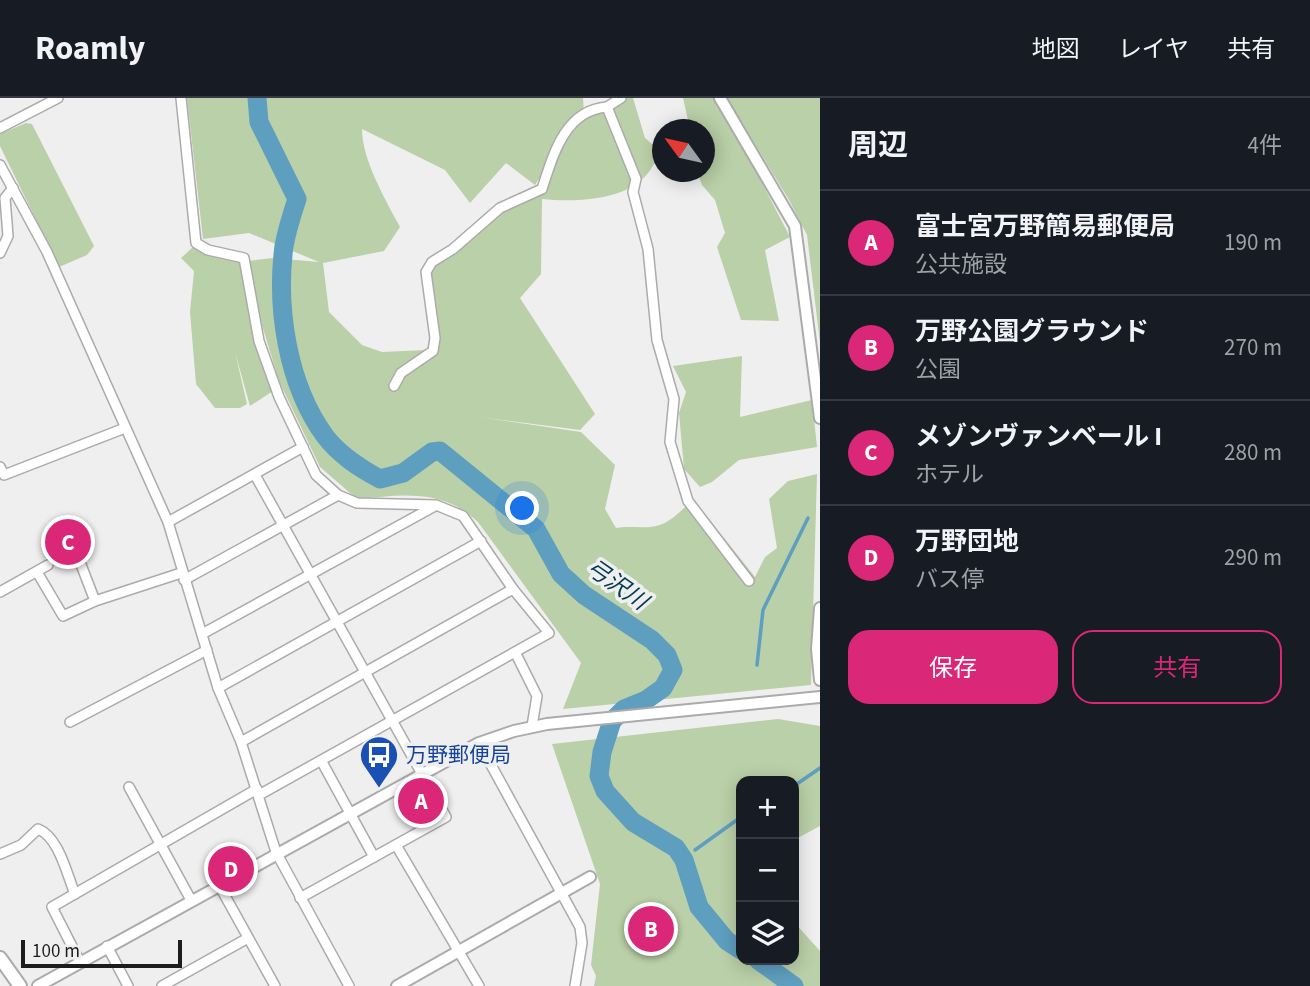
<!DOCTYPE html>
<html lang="ja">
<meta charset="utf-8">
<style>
:root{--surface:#171b24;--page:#242831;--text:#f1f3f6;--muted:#9ea1a6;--line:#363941;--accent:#db2777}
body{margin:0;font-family:"Source Sans 3","Noto Sans JP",sans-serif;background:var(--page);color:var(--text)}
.controls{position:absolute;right:21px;bottom:21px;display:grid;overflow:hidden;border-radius:14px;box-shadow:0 4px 18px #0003}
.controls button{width:63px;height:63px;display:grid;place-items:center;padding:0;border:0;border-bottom:2px solid var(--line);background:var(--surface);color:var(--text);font:35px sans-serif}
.compass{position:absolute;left:652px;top:21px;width:63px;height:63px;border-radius:50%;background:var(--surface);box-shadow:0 4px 18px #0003;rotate:303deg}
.scale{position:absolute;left:21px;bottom:18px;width:161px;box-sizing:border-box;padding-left:7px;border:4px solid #1c1c1c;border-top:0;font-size:19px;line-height:24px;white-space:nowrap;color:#1c1c1c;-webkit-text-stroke:5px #efeff0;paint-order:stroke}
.you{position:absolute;left:523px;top:411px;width:24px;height:24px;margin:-18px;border:5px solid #fff;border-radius:50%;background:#1a73e8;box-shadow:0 0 0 10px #1a73e833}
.badge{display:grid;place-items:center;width:46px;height:46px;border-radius:50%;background:var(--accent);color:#fff;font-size:23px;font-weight:700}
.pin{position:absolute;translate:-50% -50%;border:4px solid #fff;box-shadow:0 2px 7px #0006}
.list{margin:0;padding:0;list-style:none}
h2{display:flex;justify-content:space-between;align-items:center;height:91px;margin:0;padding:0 28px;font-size:30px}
h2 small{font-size:23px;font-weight:400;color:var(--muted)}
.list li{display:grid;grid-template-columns:46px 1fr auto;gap:21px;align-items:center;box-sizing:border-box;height:105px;padding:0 28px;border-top:2px solid var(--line)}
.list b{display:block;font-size:26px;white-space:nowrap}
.list p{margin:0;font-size:23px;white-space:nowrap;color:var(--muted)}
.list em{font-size:23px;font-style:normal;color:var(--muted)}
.actions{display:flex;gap:14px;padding:21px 28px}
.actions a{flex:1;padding:16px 0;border:2px solid var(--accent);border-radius:21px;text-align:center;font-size:24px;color:var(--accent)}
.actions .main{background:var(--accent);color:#fff}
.icon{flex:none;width:38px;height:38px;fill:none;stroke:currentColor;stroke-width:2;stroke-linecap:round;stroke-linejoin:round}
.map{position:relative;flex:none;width:820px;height:888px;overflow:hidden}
header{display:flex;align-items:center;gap:42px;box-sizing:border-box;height:98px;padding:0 35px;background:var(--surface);border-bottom:2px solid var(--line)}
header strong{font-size:33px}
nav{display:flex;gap:38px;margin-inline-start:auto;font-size:24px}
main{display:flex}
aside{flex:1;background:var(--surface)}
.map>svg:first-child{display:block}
</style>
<header>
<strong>Roamly</strong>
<nav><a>地図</a><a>レイヤ</a><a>共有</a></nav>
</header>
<main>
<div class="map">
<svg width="820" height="888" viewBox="0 0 820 888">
<rect width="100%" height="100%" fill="#efeff0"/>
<g fill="#bad0a8" fill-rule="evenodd">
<path d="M187,0H583L584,15L624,0H633L645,40L659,52C648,102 585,105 542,101L541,176L520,200L595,316L580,332L480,319L581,334L615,367L605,411L616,430C628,428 638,430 650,429C668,428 681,413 693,401L755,479L765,459L777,450L769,401L788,383L817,376L811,587L563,611L581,565L478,424C443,390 401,397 357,401L320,369L279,283L262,227L249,163L272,160L319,164L249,135L203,141ZM362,31L445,72L470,105L506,65L535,87L550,64L543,96L497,113L426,174L438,250L411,267L426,252L382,254L362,247L329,214L323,165L384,153L400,129C384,99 362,61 362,31Z"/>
<path d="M683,0H718L790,139L765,152L779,223L741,222L717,149L725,135L715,102L702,87L697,74H704V32L690,31Z"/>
<path d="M727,0H820V245L807,137L789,102Z"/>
<path d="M26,25L32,26L94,148L87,157L59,169L0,48V36Z"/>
<path d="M193,149L242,163L273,293L250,308L235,254L247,306L240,310H215L196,286L190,214L194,173L181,160Z"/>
<path d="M742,258L740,319L812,302L817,349L739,362L712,384L700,389L684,371L679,315L686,294L673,268Z"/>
<path d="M778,621L820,628V728L794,742V683H741V862H794V824L820,853V888H594L596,878L591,867L600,786L552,646Z"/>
</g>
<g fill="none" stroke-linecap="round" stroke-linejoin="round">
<g stroke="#5e9fbf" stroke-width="3.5">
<path d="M757,567L763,512L808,420"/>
<path d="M794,688L820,670"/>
<path d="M695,752L741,719"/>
</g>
<g stroke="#5e9fbf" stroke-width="19">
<path d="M257,0L259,24L297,101C292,116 287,132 284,148C276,209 287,286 325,338C339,357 360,370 380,381L403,375L432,354L440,353L536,431L561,476L584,497L652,542L667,557L673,572L663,590L646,602L624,611L612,623L602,654L599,678L605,693L633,724L676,750L684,762L699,809L727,843L741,852"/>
<path d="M758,862L794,888"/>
</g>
<g stroke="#ababac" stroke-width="12">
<g id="minor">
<path d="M181,0L196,145L208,152L244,160L259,243L279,299L316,377L338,397L357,405L436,407L463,418L513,491L549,535L259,697"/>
<path d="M621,0L607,9L636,81L633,94L648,151L657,242L674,301L670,344L688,403L749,483"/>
<path d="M0,30L58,0"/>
<path d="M0,67L47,154L168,424L218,590L241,644L276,754L349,888"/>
<path d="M0,155L8,138L5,100L13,90"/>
<path d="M394,288L401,275L433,253L435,240L426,174L432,164L453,151L500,110L542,91C553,57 565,12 607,9"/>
<path d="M0,369L4,377L125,330"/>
<path d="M255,377L446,719L300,800"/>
<path d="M168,424L303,349"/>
<path d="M75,451L95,503"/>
<path d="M37,474L63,518L95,503L181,475"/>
<path d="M184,482L338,397"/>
<path d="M0,494L48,467"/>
<path d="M202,536L433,409"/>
<path d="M516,556L537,598L532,628"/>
<path d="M218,590L481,443"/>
<path d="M70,624L207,552"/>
<path d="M241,644L513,491"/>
<path d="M479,645L580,829L582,845L575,888"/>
<path d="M322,664L374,759"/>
<path d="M129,689L191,802"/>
<path d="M396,747L479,888"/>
<path d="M0,756L21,747L38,731C59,739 67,777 75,796"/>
<path d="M219,787L275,888"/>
<path d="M107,848L128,888"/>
<path d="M80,864L52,809L257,691"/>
<path d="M162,888L248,840"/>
</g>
</g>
<g stroke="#ababac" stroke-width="14">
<g id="tertiary">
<path d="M720,0L795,128L820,320"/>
<path d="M820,510L817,551L820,582"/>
<path d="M38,888L479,645L514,633L547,626L820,599"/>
<path d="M397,888L590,779"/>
</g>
</g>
<g stroke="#ababac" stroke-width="16">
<path id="secondary" d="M0,860L20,888"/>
</g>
<use href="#minor" stroke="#fff" stroke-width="9"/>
<use href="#tertiary" stroke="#fff" stroke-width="10"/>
<use href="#secondary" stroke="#fff" stroke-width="12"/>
</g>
<defs>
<g id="bus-pin" transform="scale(2.0125)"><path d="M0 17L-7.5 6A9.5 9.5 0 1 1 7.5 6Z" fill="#1a4fb4" stroke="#efeff0"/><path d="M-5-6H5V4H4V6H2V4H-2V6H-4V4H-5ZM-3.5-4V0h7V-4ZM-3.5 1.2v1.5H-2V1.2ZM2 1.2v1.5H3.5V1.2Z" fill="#fff"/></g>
</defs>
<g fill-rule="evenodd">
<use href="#bus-pin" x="379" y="657"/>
</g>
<g text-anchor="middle" stroke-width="7" stroke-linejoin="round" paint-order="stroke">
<g font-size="21" fill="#164399" stroke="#efeff0" text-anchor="start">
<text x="406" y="664">万野郵便局</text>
</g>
<g font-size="23" font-style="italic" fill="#003a50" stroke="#efeff0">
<text transform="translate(617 486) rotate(35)" y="8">弓沢川</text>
</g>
</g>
</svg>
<div class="controls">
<button>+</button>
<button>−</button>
<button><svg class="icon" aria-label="layers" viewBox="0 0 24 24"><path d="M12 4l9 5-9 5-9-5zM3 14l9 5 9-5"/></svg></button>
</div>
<svg class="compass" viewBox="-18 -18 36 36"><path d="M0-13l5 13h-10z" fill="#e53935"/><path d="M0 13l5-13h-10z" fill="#9ea1a6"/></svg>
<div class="scale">100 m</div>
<div class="you"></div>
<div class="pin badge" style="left:421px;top:703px">A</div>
<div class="pin badge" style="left:651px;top:831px">B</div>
<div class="pin badge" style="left:68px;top:444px">C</div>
<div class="pin badge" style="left:231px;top:771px">D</div>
</div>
<aside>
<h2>周辺<small>4件</small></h2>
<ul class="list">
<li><span class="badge">A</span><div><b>富士宮万野簡易郵便局</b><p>公共施設</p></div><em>190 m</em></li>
<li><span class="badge">B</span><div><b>万野公園グラウンド</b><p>公園</p></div><em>270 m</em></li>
<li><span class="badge">C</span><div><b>メゾンヴァンベール I</b><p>ホテル</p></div><em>280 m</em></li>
<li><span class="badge">D</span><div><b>万野団地</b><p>バス停</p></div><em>290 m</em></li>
</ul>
<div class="actions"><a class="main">保存</a><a>共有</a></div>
</aside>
</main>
